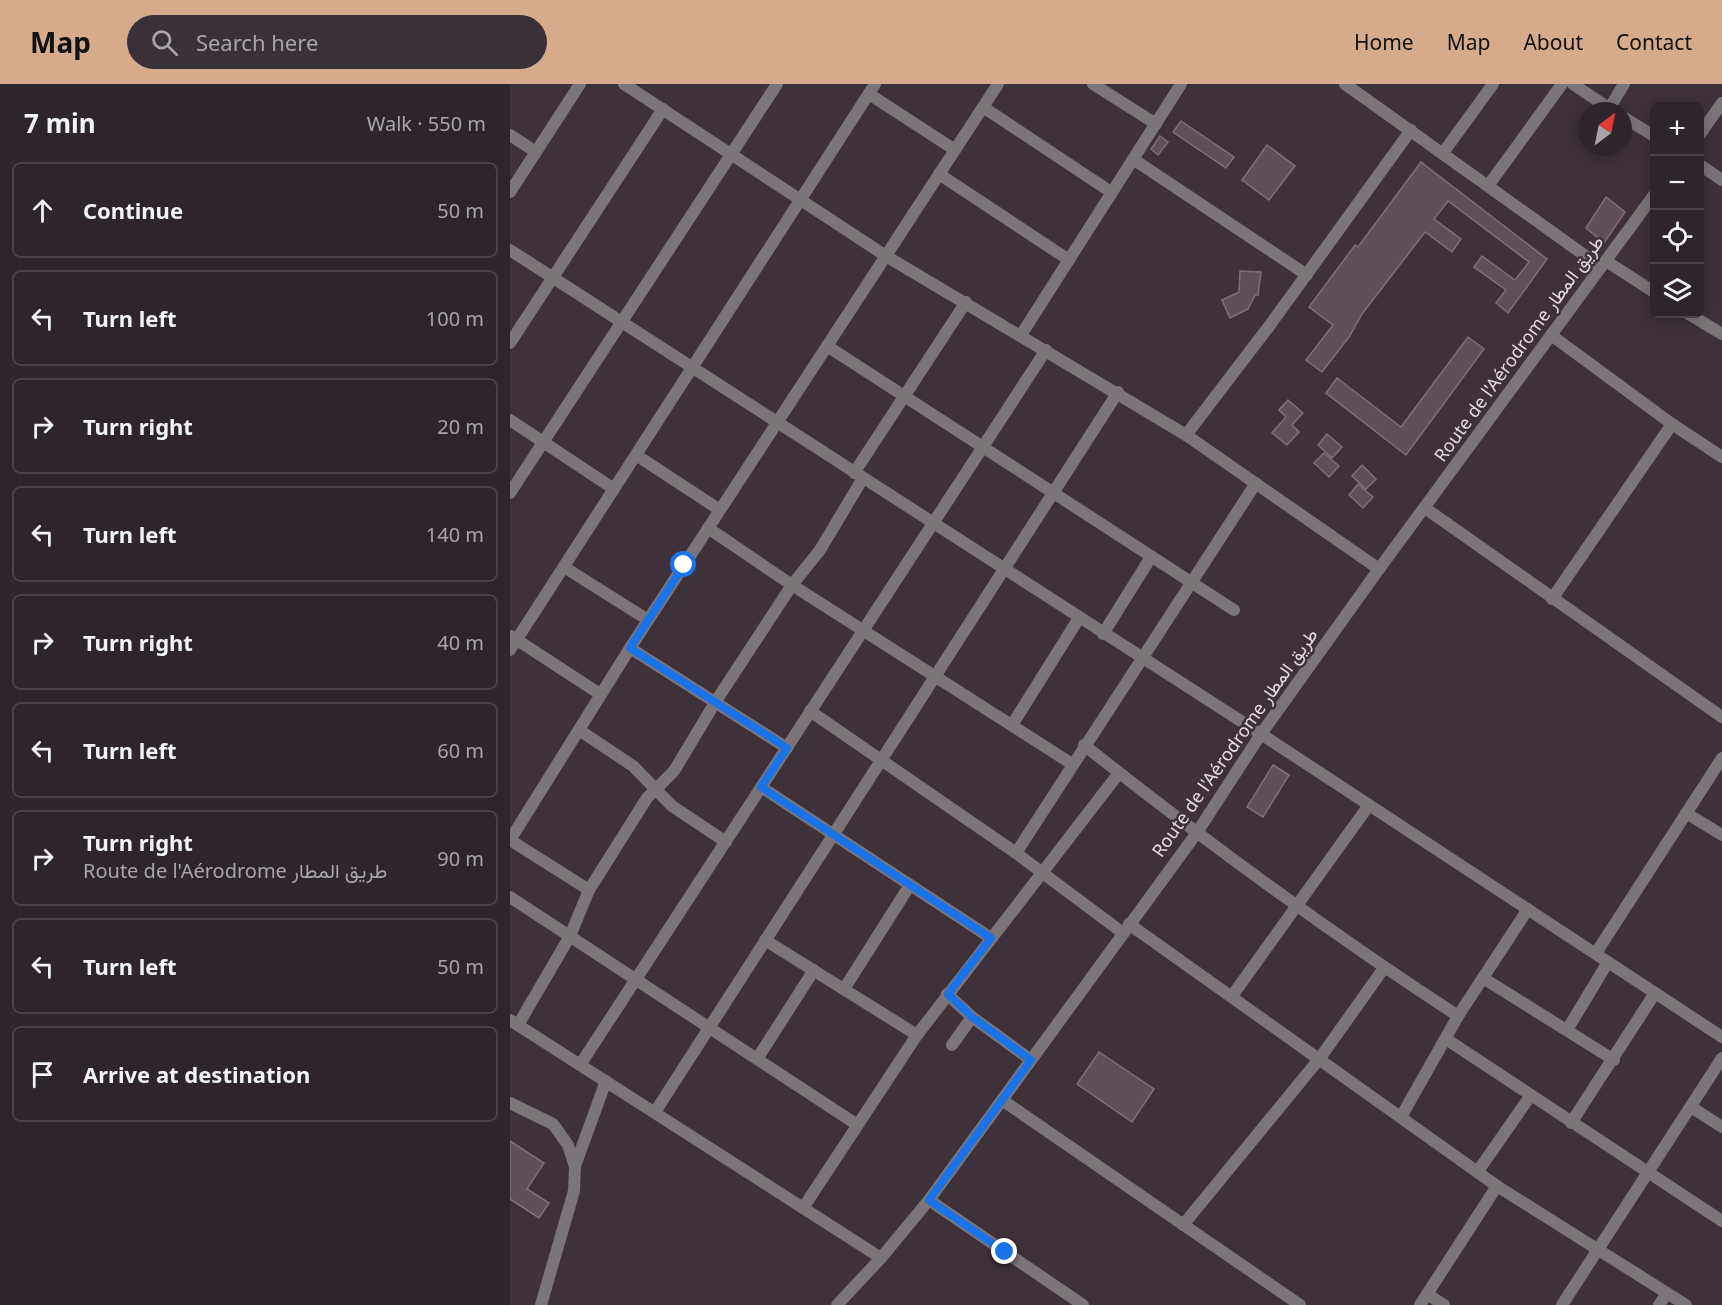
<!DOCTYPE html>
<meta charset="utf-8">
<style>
:root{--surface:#2e252c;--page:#3a3138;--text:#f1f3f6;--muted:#a7a5a9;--line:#494248;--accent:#d6ab8b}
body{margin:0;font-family:"Noto Sans",Vazirmatn,sans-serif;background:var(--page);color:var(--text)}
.controls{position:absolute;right:18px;top:18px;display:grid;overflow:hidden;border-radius:9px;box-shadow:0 3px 15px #0003}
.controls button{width:54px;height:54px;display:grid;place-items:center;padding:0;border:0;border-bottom:2px solid var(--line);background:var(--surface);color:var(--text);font:30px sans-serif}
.compass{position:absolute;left:1068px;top:18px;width:54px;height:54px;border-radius:50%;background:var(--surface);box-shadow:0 3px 15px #0003;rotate:32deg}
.stop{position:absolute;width:18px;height:18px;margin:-14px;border:4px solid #1a73e8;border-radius:50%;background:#fff}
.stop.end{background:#1a73e8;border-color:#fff;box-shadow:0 2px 6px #0008}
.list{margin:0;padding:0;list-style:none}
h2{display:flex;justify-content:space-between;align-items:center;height:78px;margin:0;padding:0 24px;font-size:26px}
h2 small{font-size:20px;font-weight:400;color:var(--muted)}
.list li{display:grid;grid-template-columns:39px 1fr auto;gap:18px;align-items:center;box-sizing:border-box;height:96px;margin:0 12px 12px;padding:0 12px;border:2px solid var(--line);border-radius:9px}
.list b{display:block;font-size:22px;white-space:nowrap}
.list p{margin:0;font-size:20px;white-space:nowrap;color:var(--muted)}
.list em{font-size:20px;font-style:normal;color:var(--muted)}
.icon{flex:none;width:33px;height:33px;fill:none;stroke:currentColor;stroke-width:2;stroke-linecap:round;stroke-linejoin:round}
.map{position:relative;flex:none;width:1212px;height:1221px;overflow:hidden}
header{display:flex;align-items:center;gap:36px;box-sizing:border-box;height:84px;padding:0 30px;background:var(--accent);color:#111}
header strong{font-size:28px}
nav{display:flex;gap:33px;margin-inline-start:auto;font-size:21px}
.search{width:420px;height:54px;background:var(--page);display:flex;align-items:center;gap:15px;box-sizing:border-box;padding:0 21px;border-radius:33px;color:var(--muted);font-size:22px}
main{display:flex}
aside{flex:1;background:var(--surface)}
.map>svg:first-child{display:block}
</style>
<header>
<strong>Map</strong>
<div class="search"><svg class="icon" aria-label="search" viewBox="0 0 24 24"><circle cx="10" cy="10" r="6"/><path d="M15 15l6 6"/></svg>Search here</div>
<nav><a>Home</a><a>Map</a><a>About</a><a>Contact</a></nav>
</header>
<main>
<aside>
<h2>7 min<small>Walk · 550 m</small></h2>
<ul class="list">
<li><svg class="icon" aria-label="ahead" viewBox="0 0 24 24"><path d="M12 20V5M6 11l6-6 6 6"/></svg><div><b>Continue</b></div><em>50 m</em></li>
<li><svg class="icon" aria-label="left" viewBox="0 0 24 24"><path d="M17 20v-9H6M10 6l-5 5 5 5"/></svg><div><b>Turn left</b></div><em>100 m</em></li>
<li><svg class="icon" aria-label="right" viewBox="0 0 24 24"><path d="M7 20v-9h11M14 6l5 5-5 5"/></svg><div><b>Turn right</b></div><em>20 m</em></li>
<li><svg class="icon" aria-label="left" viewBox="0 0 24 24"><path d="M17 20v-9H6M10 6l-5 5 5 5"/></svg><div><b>Turn left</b></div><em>140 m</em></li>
<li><svg class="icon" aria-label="right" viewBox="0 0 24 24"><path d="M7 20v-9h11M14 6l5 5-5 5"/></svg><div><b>Turn right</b></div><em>40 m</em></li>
<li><svg class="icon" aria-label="left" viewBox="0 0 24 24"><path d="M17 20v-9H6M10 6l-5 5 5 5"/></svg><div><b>Turn left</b></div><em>60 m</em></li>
<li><svg class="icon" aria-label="right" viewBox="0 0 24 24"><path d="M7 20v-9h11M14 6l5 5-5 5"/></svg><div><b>Turn right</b><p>Route de l'Aérodrome طريق المطار</p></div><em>90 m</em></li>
<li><svg class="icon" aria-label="left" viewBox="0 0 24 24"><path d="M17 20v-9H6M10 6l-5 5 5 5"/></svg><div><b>Turn left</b></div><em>50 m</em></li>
<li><svg class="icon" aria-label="arrive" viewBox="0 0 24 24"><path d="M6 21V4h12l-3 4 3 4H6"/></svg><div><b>Arrive at destination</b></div></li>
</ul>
</aside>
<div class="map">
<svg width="1212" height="1221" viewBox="0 0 1212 1221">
<rect width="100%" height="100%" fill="#3e313a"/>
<g fill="#5e4f59" stroke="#7e6f79" stroke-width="1.5">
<path d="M671,37L724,73L716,84L663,48Z"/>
<path d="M650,52L658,58L648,71L641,65Z"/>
<path d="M757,61L785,82L759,116L732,96Z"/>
<path d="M911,78L1037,175L998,229L986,219L996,206L964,183L972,172L1005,196L1019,178L938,117L924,135L951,155L942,168L915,148L852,230L839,253L812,288L796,276L823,241L799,223L845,161L848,163Z"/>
<path d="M1096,113L1115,128L1094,159L1076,144Z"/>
<path d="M730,187L751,188L748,211H745L738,225L720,234L712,216L729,208Z"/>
<path d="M958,253L974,265L896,371L816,309L827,294L891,343Z"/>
<path d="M778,316L793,329L782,341L789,348L777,361L762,349L776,333L769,326Z"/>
<path d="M817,350L832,363L822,374L808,361Z"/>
<path d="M814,369L829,382L819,393L804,379Z"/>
<path d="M852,381L866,395L856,405L842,392Z"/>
<path d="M848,400L863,413L853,424L839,411Z"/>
<path d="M763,681L779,691L753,733L737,723Z"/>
<path d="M589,968L644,1005L622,1038L567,1000Z"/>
<path d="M0,1057L34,1079L17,1105L39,1119L29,1134L0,1115Z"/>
</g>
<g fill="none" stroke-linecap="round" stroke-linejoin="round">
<g stroke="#7b7478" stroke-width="12">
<path d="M114,0L376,172L676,351L869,485"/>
<path d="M583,0L646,40"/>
<path d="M835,0L1091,183"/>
<path d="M1063,0L1103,27"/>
<path d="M359,10L445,66"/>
<path d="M473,23L601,108"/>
<path d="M1099,25L1114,0"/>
<path d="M1113,33L1144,52"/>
<path d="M1190,50L1212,19"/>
<path d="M0,51L26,68"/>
<path d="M933,69L983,0"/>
<path d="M623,75L797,191"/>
<path d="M1190,81L1212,96"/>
<path d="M429,90L559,176"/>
<path d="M978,102L1052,0"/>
<path d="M0,108L70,0"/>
<path d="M0,166L751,650L1212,953"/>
<path d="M1096,177L1144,208"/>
<path d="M1179,230L1212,250"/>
<path d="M511,251L671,0"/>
<path d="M1041,251L1162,340L1212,373"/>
<path d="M0,259L153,25"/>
<path d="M317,262L724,526"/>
<path d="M0,336L104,405"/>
<path d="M676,351L760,241L901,46"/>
<path d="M126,371L210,426"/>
<path d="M344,389L456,218"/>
<path d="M0,409L267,0"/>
<path d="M915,424L1212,633"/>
<path d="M198,444L282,501L562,680"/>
<path d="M54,483L138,536"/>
<path d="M1042,515L1162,340"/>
<path d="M593,550L641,473"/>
<path d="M1,552L90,610"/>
<path d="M120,564L277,664"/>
<path d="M0,566L365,0"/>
<path d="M300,627L506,769L613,849"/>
<path d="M502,641L569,534"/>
<path d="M69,646L123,682L162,722L216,758"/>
<path d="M574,661C695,757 819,848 948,932"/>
<path d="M251,703L481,854"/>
<path d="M1176,729L1212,751"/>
<path d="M0,756L120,564L488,0"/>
<path d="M0,756L79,806"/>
<path d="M506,769L746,399"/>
<path d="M0,813L346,1040"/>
<path d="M619,840L987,1102L1176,1221"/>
<path d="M255,856L407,951"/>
<path d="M1086,869L1212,674"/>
<path d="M973,894L1104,976"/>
<path d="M334,905L400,801"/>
<path d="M437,910L462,933L521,976"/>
<path d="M722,912L859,721"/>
<path d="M0,936L371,1174"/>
<path d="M8,941L60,852L79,806L137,714L164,687L206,617L282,501L310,466L353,394"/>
<path d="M1057,946L1098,878"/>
<path d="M936,955L1212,1137"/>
<path d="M442,961L462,933"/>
<path d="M247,975L304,886"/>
<path d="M70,981L536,266"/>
<path d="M492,1016L790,1221"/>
<path d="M0,1019L43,1040L58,1061L65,1083L64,1107L31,1221"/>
<path d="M1181,1023L1212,1043"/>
<path d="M145,1028L608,308"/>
<path d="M891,1033L948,932L1018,825"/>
<path d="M1061,1039L1145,909"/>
<path d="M65,1082L96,997"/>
<path d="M968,1087L1021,1011"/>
<path d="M419,1116L573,1221"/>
<path d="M293,1124L407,951L609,689"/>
<path d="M673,1141L810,974L874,884"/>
<path d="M917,1210L934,1221"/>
<path d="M327,1221L371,1174L419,1116L686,750L751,650L869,485L1144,111"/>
<path d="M910,1221L987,1102"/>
<path d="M1052,1221L1212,974"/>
<path d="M1149,1221L1157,1209"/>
</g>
</g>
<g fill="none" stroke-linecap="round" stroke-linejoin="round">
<path stroke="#1a73e8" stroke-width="8" d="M174,481L120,564L277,664L251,703L481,854L438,910L462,933L521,976L419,1116L495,1168"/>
</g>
<g text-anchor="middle" stroke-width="5" stroke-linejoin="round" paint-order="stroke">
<g font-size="18" fill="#e4dbe1" stroke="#3e313a">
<text transform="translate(1009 265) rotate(-54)" y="6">Route de l'Aérodrome طريق المطار</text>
<text transform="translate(725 659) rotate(-55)" y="6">Route de l'Aérodrome طريق المطار</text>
</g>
</g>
</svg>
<div class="controls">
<button>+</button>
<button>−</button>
<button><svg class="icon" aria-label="locate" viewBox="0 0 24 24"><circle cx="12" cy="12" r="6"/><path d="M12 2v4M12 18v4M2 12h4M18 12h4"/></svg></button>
<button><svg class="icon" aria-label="layers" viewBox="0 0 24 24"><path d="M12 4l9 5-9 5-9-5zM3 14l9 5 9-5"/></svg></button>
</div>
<svg class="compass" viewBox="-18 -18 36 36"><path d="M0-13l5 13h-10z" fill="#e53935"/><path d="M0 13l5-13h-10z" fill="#a7a5a9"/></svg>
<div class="stop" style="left:174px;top:481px"></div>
<div class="stop end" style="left:495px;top:1168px"></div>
</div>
</main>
